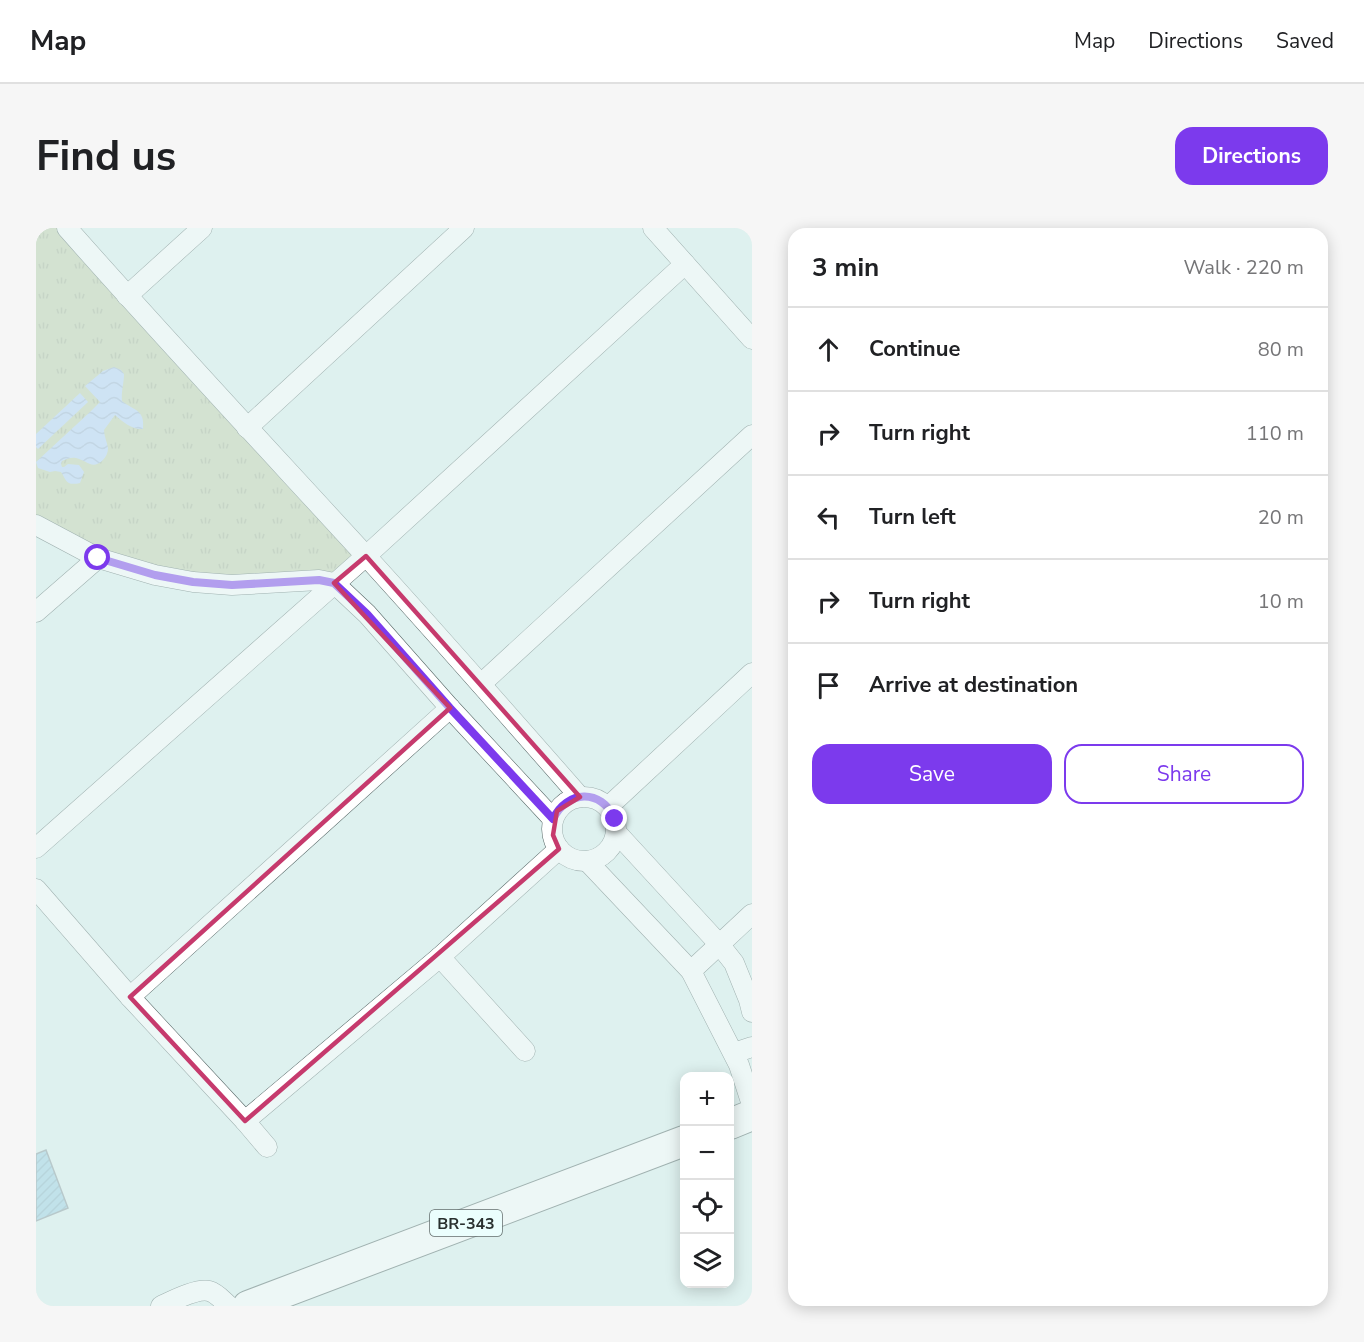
<!DOCTYPE html>
<meta charset="utf-8">
<style>
:root{--surface:#fff;--page:#f6f6f6;--text:#202124;--muted:#757577;--line:#e0e0e0;--accent:#7c3aed}
body{margin:0;font-family:"Nunito Sans",sans-serif;background:var(--page);color:var(--text)}
.controls{position:absolute;right:18px;bottom:18px;display:grid;overflow:hidden;border-radius:12px;box-shadow:0 3px 15px #0003}
.controls button{width:54px;height:54px;display:grid;place-items:center;padding:0;border:0;border-bottom:2px solid var(--line);background:var(--surface);color:var(--text);font:30px sans-serif}
.stop{position:absolute;width:18px;height:18px;margin:-14px;border:4px solid #7c3aed;border-radius:50%;background:#fff}
.stop.end{background:#7c3aed;border-color:#fff;box-shadow:0 2px 6px #0008}
.list{margin:0;padding:0;list-style:none}
h2{display:flex;justify-content:space-between;align-items:center;height:78px;margin:0;padding:0 24px;font-size:26px}
h2 small{font-size:20px;font-weight:400;color:var(--muted)}
.list li{display:grid;grid-template-columns:39px 1fr auto;gap:18px;align-items:center;box-sizing:border-box;height:84px;padding:0 24px;border-top:2px solid var(--line)}
.list b{display:block;font-size:22px;white-space:nowrap}
.list em{font-size:20px;font-style:normal;color:var(--muted)}
.actions{display:flex;gap:12px;padding:18px 24px}
.actions a{flex:1;padding:14px 0;border:2px solid var(--accent);border-radius:18px;text-align:center;font-size:21px;color:var(--accent)}
.actions .main{background:var(--accent);color:#fff}
.icon{flex:none;width:33px;height:33px;fill:none;stroke:currentColor;stroke-width:2;stroke-linecap:round;stroke-linejoin:round}
.map{position:relative;flex:none;width:716px;height:1078px;overflow:hidden;border-radius:18px}
header{display:flex;align-items:center;gap:36px;box-sizing:border-box;height:84px;padding:0 30px;background:var(--surface);border-bottom:2px solid var(--line)}
header strong{font-size:28px}
nav{display:flex;gap:33px;margin-inline-start:auto;font-size:21px}
.intro{display:flex;align-items:center;justify-content:space-between;box-sizing:border-box;height:144px;padding:0 36px}
h1{margin:0;font-size:42px}
.button{padding:15px 27px;border-radius:18px;background:var(--accent);color:#fff;font-size:21px;font-weight:700}
main{display:flex;gap:36px;padding:0 36px}
aside{flex:1;background:var(--surface);border-radius:18px;box-shadow:0 3px 15px #0003}
.map>svg:first-child{display:block}
</style>
<header>
<strong>Map</strong>
<nav><a>Map</a><a>Directions</a><a>Saved</a></nav>
</header>
<div class="intro"><h1>Find us</h1><a class="button">Directions</a></div>
<main>
<div class="map">
<svg width="716" height="1078" viewBox="0 0 716 1078">
<defs>
<pattern id="park-tufts" width="24" height="20" patternUnits="userSpaceOnUse" patternTransform="scale(1.5)"><rect width="24" height="20" fill="#c5d0ae"/><path d="M3 7l-1-3M5 7V3M7 7l1-3M15 17l-1-3M17 17v-4M19 17l1-3" fill="none" stroke="#a9b396"/></pattern>
<pattern id="water-waves" width="16" height="10" patternUnits="userSpaceOnUse" patternTransform="scale(1.5)"><rect width="16" height="10" fill="#bbd3fa"/><path d="M0 5q4-4 8 0t8 0" fill="none" stroke="#a1b5d7"/></pattern>
<pattern id="building-hatch" width="6" height="6" patternUnits="userSpaceOnUse" patternTransform="scale(1.5)"><rect width="6" height="6" fill="#9ed1e5"/><path d="M-1 1l2-2M0 6l6-6M5 7l2-2" fill="none" stroke="#88b4c5"/></pattern>
</defs>
<rect width="100%" height="100%" fill="#def1ef"/>
<path fill="url(#park-tufts)" d="M0,0H30L330,328L298,355L157,354L0,297Z"/>
<g fill="url(#water-waves)">
<path d="M78,139L85,142L88,146C88,155 85,164 86,173C98,183 109,181 107,201C96,202 87,194 79,187L68,202C68,208 71,214 72,220C72,225 70,229 66,233C56,242 50,232 40,230C35,229 31,231 26,233L25,236L26,239H28L32,236L43,237L48,244L44,255C30,258 31,253 25,244L19,243L14,244L2,240L0,234L54,184L64,174L49,158L67,143Z"/>
<path d="M44,165L52,174L2,221L0,219V206Z"/>
</g>
<path fill="url(#building-hatch)" stroke="#8b9aa1" stroke-width="1.5" d="M10,922L32,980L0,993V926Z"/>
<g fill="none" stroke-linecap="round" stroke-linejoin="round">
<g stroke="#556665" stroke-width="21">
<g id="street">
<path d="M31,0C129,111 230,219 330,328C402,407 473,488 544,569"/>
<path d="M617,0L716,111"/>
<path d="M91,68L166,0"/>
<path d="M211,200L428,0"/>
<path d="M0,297L62,330L119,347L157,354L196,357L283,352L298,355L331,386L414,480L517,591"/>
<path d="M0,384L62,330"/>
<path d="M445,456L716,207"/>
<circle cx="548" cy="601" r="32"/>
<path d="M572,579L716,445"/>
<path d="M580,604L683,716L698,735L713,772L716,784"/>
<path d="M0,620L330,328L649,36"/>
<path d="M551,633L655,743L703,837L716,877"/>
<path d="M0,661L94,769L209,893L231,919"/>
<path d="M404,729L489,823"/>
<path d="M655,743L716,686"/>
<path d="M94,769L414,480"/>
<path d="M698,825L716,819"/>
<path d="M209,893L404,729L523,621"/>
<path d="M125,1078C136,1073 161,1060 173,1063C181,1065 187,1073 193,1078"/>
</g>
</g>
<g stroke="#556665" stroke-width="32">
<g id="primary">
<path d="M694,896L716,887"/>
<path d="M212,1078L648,913"/>
</g>
</g>
<use href="#street" stroke="#fff" stroke-width="20"/>
<use href="#primary" stroke="#fff" stroke-width="30"/>
</g>
<g fill="none" stroke-linecap="round" stroke-linejoin="round">
<path stroke="#7c3aed" stroke-width="8" d="M62,330L119,347L157,354L196,357L283,352L298,355L331,386L414,480L517,591C531,562 565,560 579,591"/>
</g>
<path d="M0 0H716V1078H0ZM330,328L544,569L521,583L517,607L523,621L209,893L94,769L414,480L298,355Z" fill="#def1ef" fill-opacity=".55" fill-rule="evenodd"/>
<path fill="none" stroke="#c63a6d" stroke-width="4.5" stroke-linejoin="round" d="M330,328L544,569L521,583L517,607L523,621L209,893L94,769L414,480L298,355Z"/>
<g text-anchor="middle" stroke-width="4.5" stroke-linejoin="round" paint-order="stroke">
<rect fill="#ebfefd" stroke="#636e6d" stroke-width="1.5" x="394" y="982" width="72" height="26" rx="4.5"/>
<g font-size="16" font-weight="bold" fill="#29302f">
<text x="430" y="1001">BR-343</text>
</g>
</g>
</svg>
<div class="controls">
<button>+</button>
<button>−</button>
<button><svg class="icon" aria-label="locate" viewBox="0 0 24 24"><circle cx="12" cy="12" r="6"/><path d="M12 2v4M12 18v4M2 12h4M18 12h4"/></svg></button>
<button><svg class="icon" aria-label="layers" viewBox="0 0 24 24"><path d="M12 4l9 5-9 5-9-5zM3 14l9 5 9-5"/></svg></button>
</div>
<div class="stop" style="left:62px;top:330px"></div>
<div class="stop end" style="left:579px;top:591px"></div>
</div>
<aside>
<h2>3 min<small>Walk · 220 m</small></h2>
<ul class="list">
<li><svg class="icon" aria-label="ahead" viewBox="0 0 24 24"><path d="M12 20V5M6 11l6-6 6 6"/></svg><div><b>Continue</b></div><em>80 m</em></li>
<li><svg class="icon" aria-label="right" viewBox="0 0 24 24"><path d="M7 20v-9h11M14 6l5 5-5 5"/></svg><div><b>Turn right</b></div><em>110 m</em></li>
<li><svg class="icon" aria-label="left" viewBox="0 0 24 24"><path d="M17 20v-9H6M10 6l-5 5 5 5"/></svg><div><b>Turn left</b></div><em>20 m</em></li>
<li><svg class="icon" aria-label="right" viewBox="0 0 24 24"><path d="M7 20v-9h11M14 6l5 5-5 5"/></svg><div><b>Turn right</b></div><em>10 m</em></li>
<li><svg class="icon" aria-label="arrive" viewBox="0 0 24 24"><path d="M6 21V4h12l-3 4 3 4H6"/></svg><div><b>Arrive at destination</b></div></li>
</ul>
<div class="actions"><a class="main">Save</a><a>Share</a></div>
</aside>
</main>
